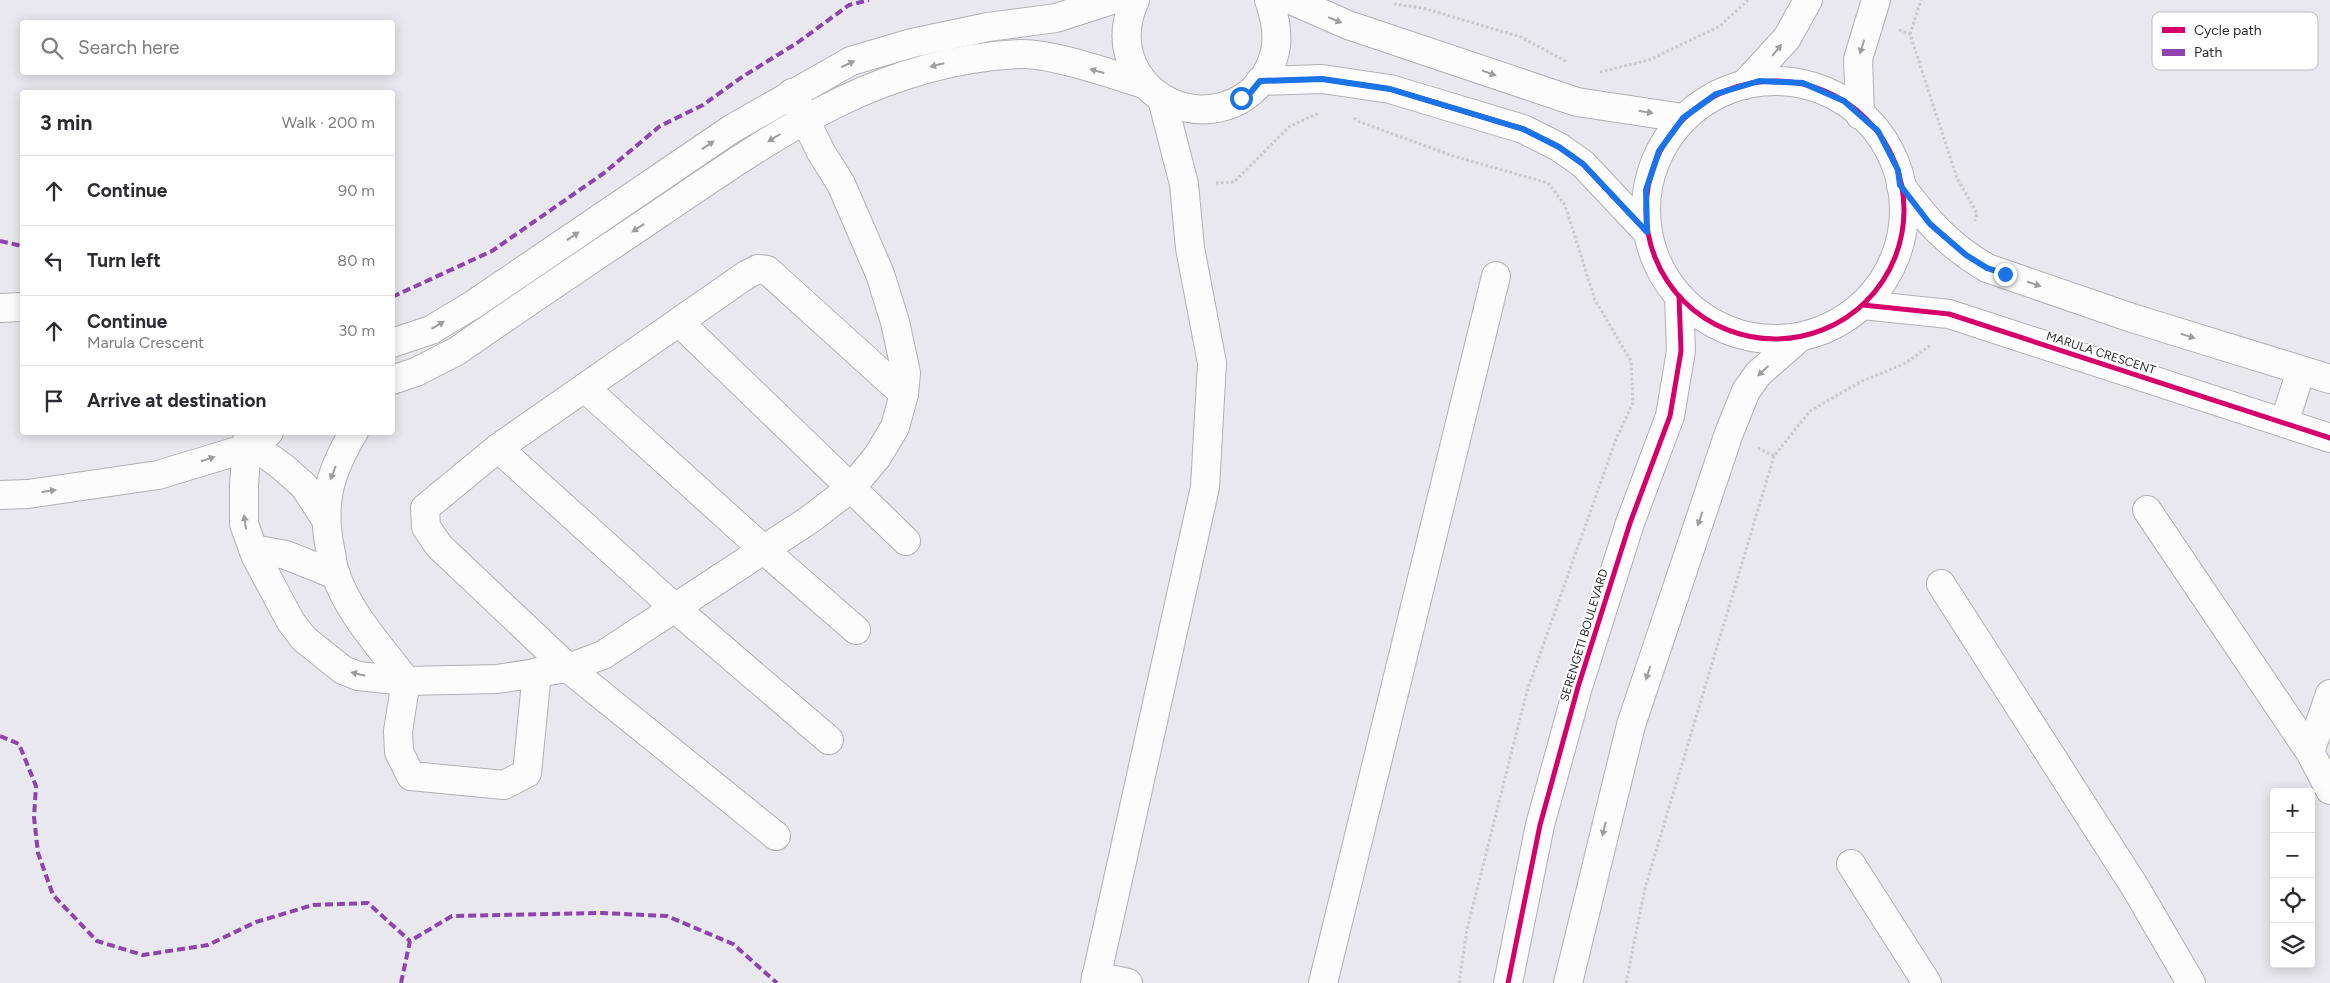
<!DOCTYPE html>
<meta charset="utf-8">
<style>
:root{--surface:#fff;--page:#f7f7f7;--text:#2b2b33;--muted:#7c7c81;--line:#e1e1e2}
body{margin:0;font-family:Figtree,sans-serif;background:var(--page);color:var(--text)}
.controls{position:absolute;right:15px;bottom:15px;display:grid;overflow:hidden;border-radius:5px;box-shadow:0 2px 12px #0003}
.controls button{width:45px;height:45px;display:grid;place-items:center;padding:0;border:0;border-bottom:1px solid var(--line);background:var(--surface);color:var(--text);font:25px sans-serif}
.stop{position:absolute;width:15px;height:15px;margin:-11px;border:4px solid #1a73e8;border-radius:50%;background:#fff}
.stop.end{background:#1a73e8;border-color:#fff;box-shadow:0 1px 5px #0008}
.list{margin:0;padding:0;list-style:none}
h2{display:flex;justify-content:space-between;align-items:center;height:65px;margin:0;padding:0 20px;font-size:21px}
h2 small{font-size:16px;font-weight:400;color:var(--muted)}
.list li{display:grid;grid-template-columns:32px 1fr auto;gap:15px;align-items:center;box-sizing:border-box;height:70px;padding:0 20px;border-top:1px solid var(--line)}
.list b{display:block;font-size:19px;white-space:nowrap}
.list p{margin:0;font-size:16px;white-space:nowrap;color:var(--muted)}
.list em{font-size:16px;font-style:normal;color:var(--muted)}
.icon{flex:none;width:28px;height:28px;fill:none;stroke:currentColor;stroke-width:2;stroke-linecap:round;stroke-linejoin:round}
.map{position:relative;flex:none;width:2330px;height:983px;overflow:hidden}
.search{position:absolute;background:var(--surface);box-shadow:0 2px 12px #0003;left:20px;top:20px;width:375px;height:55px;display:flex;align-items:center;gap:12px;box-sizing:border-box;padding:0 18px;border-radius:5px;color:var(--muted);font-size:19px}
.panel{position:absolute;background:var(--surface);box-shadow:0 2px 12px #0003;left:20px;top:90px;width:375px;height:345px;border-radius:5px}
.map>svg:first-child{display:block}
</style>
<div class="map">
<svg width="2330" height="983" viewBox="0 0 2330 983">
<rect width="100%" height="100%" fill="#e9e8ee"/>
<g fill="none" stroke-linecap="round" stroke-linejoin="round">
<g stroke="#b0b0b4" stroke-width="30">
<g id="minor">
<path d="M1135,0C1124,24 1123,49 1137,73C1172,129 1259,119 1275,52C1279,34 1275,17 1269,0"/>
<path d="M1291,0L1348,25L1577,102L1683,118"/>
<path d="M1260,81L1322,79L1390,89L1523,129L1559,147L1583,164L1647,232"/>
<circle cx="1775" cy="210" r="129"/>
<path d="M1744,85L1787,38L1808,0"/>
<path d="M1860,115L1858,59L1876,0"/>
<path d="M1901,186C1928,222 1948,245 1987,268L2132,318L2330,379"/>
<path d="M1863,305L1949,314L2330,438"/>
<path d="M0,308L22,307"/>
<path d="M679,322L906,541"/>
<path d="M392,343L431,330L474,304L733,128L851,61L912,43L988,27L1056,18L1112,0"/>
<path d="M392,380L416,372L457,351C524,304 592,259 660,213C774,136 876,61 1020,54C1052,53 1111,74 1144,84"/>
<path d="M585,388L764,550L856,630"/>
<path d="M2284,423L2301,371"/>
<path d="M248,432L244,485V524L256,557L291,622L304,639L343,670L358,676L406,681L497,679L568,668L603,655L809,520L851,488L877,457L895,427L904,394L906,373L895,322L880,274L841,184L821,152L792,93"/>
<path d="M354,432C329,473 320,505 331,553C332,560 333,568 336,575C349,614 382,648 406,681L398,731L399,752L411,776L504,785L527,773L537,672"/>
<path d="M254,446L284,468L304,486L325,518"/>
<path d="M498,448L676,609L829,740"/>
<path d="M0,495L28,494L158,475L254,446L269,432"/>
<path d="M2147,510L2310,752L2330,790"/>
<path d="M253,549L286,555L336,575"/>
<path d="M1941,584L2135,887L2191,983"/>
<path d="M2310,752L2330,694"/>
<path d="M776,836L568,668L439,546L426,527L425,508L498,448L746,275L758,269L767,270L904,394"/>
<path d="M1851,864L1927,983"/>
<path d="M1096,976L1128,983"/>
<path d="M1095,983L1205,487L1212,363L1190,248L1184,184L1162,99"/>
<path d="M1323,983L1496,276"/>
<path d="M1508,983L1540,825L1578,687L1630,523L1670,416L1681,351L1679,296"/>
<path d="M1568,983L1631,725L1729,433L1746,391L1758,374L1799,338"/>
</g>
</g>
<g stroke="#c9c9cb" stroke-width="3" stroke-dasharray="2.5 2.5" stroke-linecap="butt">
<path d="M1394,4L1423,8L1521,37L1567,62"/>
<path d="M1899,30L1910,34L1957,178L1977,213L1975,221"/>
<path d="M1910,34L1921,0"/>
<path d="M1600,72L1649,60L1720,26L1748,0"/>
<path d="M1354,118L1360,122L1453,156L1548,183L1565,205L1595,300L1631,361L1633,403L1616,439L1527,691L1467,929L1459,983"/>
<path d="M1216,183L1234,182L1290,126L1319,113"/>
<path d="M1758,448L1774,456"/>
<path d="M1626,983L1645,888L1774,456L1810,411L1860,382L1906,363L1931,345"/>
</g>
<use href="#minor" stroke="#fcfcfc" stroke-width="28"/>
<g stroke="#8e44ad" stroke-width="4" stroke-dasharray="8 4" stroke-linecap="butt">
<path d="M0,241L22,246"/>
<path d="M392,297L492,251L604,173L660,126L703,105L742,77L797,43L849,5L869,0"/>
<path d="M0,736L19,744L36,786L34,817L38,853L53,895L97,941L143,955L208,945L256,922L313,905L368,903L410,941"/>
<path d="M401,983L410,941L452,916L601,913L667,916L733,944L777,983"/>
</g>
<g stroke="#fff" stroke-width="8">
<g id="cycleway">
<path d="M1260,81L1322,79L1390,89L1523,129L1559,147L1583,164L1647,232"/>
<circle cx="1775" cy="210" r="129"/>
<path d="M1863,305L1949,314L2330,438"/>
<path d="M1508,983L1540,825L1578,687L1630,523L1670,416L1681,351L1679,296"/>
</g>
</g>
<use href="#cycleway" stroke="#d6006c" stroke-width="5"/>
</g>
<defs><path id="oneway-solid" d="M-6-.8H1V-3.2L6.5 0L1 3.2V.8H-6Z" transform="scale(1.25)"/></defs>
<g fill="#9e9e9f">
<use href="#oneway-solid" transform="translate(1335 20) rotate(23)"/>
<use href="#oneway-solid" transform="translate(1862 47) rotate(107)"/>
<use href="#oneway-solid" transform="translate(1777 50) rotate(-51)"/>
<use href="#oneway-solid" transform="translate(848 64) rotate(-25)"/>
<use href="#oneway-solid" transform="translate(937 65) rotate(166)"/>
<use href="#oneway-solid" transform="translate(1097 71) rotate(-165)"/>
<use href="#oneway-solid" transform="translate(1489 73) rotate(19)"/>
<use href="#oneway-solid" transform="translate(1646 112) rotate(9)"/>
<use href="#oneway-solid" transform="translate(774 138) rotate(148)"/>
<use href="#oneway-solid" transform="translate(708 145) rotate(-34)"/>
<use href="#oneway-solid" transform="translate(638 228) rotate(146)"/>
<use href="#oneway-solid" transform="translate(573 236) rotate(-34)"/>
<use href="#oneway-solid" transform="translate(2034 284) rotate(19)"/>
<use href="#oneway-solid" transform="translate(438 325) rotate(-31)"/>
<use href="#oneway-solid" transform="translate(2188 336) rotate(17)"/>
<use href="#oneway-solid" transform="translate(1763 371) rotate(137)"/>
<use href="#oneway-solid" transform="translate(208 459) rotate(-17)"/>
<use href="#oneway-solid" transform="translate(333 473) rotate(111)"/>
<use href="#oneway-solid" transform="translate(49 491) rotate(-8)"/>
<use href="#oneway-solid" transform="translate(1700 519) rotate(109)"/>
<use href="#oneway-solid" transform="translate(245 522) rotate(-98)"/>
<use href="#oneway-solid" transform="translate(1648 673) rotate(108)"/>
<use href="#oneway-solid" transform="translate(358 674) rotate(-167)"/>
<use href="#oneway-solid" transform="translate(1604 829) rotate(104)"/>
</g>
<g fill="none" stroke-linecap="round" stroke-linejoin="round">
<path stroke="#1a73e8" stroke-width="6" d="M1241,98L1251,92L1260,81L1322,79L1390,89L1523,129L1559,147L1583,164L1647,232L1646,190L1659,151L1683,118L1716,94L1759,81L1803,83L1844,101L1878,131L1898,170L1900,185L1930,224L1966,255L1987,268L2005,274"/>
</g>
<g text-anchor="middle" stroke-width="4" stroke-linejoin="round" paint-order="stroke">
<g font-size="12" fill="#2c2b2e" stroke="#fff">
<text transform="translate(2101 353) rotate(18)" y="4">MARULA CRESCENT</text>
<text transform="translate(1584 635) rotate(-73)" y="4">SERENGETI BOULEVARD</text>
</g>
</g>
<rect x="2152" y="12" width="166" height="58" rx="8" fill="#fff" stroke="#c0bfc0" stroke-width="1"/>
<rect x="2162" y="27" width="23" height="6" fill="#d6006c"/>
<rect x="2162" y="49" width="23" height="7" fill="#8e44ad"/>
<g font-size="14" fill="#2c2b2e">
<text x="2194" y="35">Cycle path</text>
<text x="2194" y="57">Path</text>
</g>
</svg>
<div class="controls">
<button>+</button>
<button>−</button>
<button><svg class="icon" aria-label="locate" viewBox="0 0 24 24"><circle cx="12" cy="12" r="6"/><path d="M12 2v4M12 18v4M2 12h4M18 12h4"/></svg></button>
<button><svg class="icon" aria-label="layers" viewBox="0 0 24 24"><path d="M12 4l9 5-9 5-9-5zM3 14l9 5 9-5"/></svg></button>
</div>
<div class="stop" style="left:1241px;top:98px"></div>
<div class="stop end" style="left:2005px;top:274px"></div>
<div class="search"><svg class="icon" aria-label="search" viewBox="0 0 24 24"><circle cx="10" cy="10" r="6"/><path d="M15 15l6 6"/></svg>Search here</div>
<section class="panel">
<h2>3 min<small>Walk · 200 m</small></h2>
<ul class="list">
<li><svg class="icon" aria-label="ahead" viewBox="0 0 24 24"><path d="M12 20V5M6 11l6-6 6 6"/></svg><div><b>Continue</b></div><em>90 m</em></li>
<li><svg class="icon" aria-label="left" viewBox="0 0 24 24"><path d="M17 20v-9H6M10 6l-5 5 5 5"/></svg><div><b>Turn left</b></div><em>80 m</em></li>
<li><svg class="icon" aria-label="ahead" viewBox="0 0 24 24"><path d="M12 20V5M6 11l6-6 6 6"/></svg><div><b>Continue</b><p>Marula Crescent</p></div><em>30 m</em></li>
<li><svg class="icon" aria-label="arrive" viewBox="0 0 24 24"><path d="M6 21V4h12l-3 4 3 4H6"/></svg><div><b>Arrive at destination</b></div></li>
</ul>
</section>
</div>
